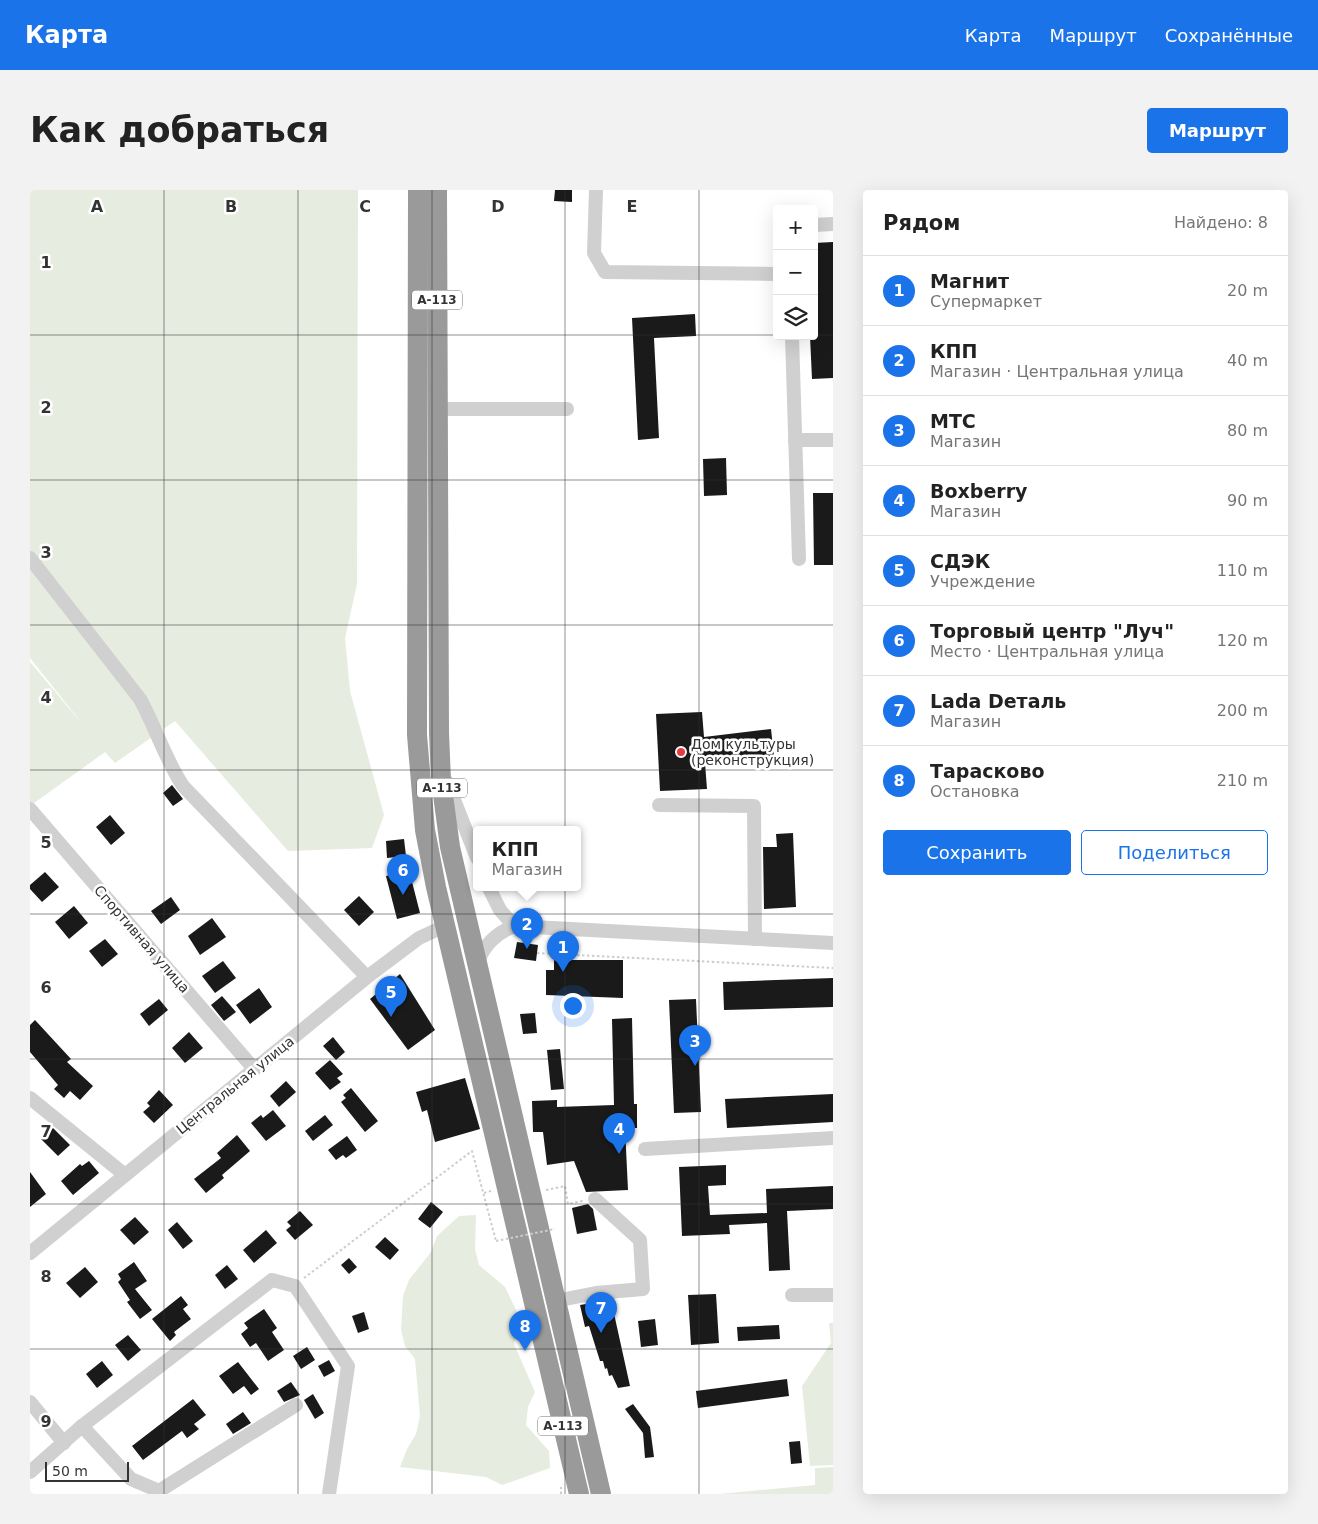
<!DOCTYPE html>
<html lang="ru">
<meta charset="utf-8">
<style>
:root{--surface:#fff;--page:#f2f2f2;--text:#222;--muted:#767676;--line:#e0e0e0;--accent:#1a73e8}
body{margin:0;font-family:"DejaVu Sans",sans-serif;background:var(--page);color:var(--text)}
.controls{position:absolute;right:15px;top:15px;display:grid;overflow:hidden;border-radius:5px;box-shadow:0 5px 20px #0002}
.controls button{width:45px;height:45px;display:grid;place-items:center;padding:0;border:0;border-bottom:1px solid var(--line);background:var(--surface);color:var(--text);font:25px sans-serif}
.scale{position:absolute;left:15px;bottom:12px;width:84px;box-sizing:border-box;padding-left:5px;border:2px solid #333;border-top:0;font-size:14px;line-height:18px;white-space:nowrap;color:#333;-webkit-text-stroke:4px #fff;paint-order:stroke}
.you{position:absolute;left:542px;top:815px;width:18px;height:18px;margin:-12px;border:4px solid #fff;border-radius:50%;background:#1a73e8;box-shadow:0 0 0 8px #1a73e833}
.badge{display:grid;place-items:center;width:32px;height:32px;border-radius:50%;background:var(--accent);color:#fff;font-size:16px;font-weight:700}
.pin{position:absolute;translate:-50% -41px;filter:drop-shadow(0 1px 2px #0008)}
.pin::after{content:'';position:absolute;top:26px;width:18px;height:15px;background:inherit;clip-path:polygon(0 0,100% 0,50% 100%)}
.popup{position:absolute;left:443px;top:636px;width:108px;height:65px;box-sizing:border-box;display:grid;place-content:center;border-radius:5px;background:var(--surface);filter:drop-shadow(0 1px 4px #0005);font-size:16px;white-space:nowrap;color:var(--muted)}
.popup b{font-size:19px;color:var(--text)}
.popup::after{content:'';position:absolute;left:50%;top:100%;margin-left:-10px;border:10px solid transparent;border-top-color:var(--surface)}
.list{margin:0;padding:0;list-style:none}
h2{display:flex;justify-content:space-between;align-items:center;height:65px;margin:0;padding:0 20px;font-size:21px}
h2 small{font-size:16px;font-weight:400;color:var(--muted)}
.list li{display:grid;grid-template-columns:32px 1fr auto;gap:15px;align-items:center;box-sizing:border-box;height:70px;padding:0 20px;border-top:1px solid var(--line)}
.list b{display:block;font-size:19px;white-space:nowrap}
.list p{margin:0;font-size:16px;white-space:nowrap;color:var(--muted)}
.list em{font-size:16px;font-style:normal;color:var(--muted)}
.actions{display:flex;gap:10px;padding:15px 20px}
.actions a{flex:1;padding:11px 0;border:1px solid var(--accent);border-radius:5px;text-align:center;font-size:18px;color:var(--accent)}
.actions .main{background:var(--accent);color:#fff}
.icon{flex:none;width:28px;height:28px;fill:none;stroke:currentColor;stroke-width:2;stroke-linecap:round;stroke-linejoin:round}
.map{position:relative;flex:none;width:803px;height:1304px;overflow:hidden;border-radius:5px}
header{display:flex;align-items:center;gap:30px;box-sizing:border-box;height:70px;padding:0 25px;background:var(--accent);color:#fff}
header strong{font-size:24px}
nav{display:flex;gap:28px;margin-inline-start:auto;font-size:18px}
.intro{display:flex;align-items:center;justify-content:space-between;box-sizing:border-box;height:120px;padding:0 30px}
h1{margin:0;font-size:35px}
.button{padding:12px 22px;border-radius:5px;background:var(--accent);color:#fff;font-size:18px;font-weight:700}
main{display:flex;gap:30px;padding:0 30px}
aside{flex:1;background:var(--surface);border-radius:5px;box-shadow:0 5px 20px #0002}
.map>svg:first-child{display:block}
</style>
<header>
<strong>Карта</strong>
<nav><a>Карта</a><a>Маршрут</a><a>Сохранённые</a></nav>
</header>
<div class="intro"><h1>Как добраться</h1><a class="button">Маршрут</a></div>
<main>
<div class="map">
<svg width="803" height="1304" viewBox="0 0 803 1304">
<rect width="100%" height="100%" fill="#fff"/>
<g fill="#e6ecdf">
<path d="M0,0H328L327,394L315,448L320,501L354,625L342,658L258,661L145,531L85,573L75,562L0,616V472L55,537L0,468Z"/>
<path d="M446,1025L445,1059L449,1075L475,1097L490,1128L484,1154L505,1202L498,1217L496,1235L519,1261L520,1278L472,1295L456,1287L370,1277L377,1259L386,1244L390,1226L385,1169L375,1156L371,1140L373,1106L379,1090L401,1062L407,1046L429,1026Z"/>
<path d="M799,1133H803V1275L780,1276L772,1196L801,1153Z"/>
<path d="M803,1277V1304H689L785,1295V1278Z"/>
</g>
<g fill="#1a1a1a">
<path d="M525,0H542V12L524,11Z"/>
<path d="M803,52V188L782,189L780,146H784V53Z"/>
<path d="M665,124L666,146L624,148L629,248L608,250L602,128Z"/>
<path d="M696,268L697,305L674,306L673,269Z"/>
<path d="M783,303H803V375H784Z"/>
<path d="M672,522L674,547L741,539L744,566L675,573L677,599L630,601L626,524Z"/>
<path d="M142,595L153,609L143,616L133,603Z"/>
<path d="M80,625L95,643L81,655L66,637Z"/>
<path d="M763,643L766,717L734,719L733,657H747L746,644Z"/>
<path d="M374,649L376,666L357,668L356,651Z"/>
<path d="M379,680L390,723L367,729L356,686Z"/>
<path d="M15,682L29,697L12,712L0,699V695Z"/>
<path d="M329,706L344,722L329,736L314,720Z"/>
<path d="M141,707L150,720L131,734L121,721Z"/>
<path d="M44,716L58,733L39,749L25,732Z"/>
<path d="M182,728L196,747L170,765L158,746Z"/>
<path d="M75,749L88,764L72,777L59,761Z"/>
<path d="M487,752L508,755L506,771L484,768Z"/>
<path d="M524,770H593V808L516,805V780H524Z"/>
<path d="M193,771L206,788L185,803L172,786Z"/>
<path d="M370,784L405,840L378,860L340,809Z"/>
<path d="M803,788V817L694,820L693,792Z"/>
<path d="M229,798L242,817L220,834L206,815Z"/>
<path d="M192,806L206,822L194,831L181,815Z"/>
<path d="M129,809L138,820L119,836L110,824Z"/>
<path d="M666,809L671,922L644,923L639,810Z"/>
<path d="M505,823L507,843L493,844L490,824Z"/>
<path d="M602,828L604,914H607V938H595L598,1000L556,1002L544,971L517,975L513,942H503L502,911L527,910V917L584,915L582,829Z"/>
<path d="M5,830L41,869L37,872L63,896L50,910L40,901L34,908L24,899L28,895L0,862V835Z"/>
<path d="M159,842L173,858L155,873L142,858Z"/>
<path d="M303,847L315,862L306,870L293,856Z"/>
<path d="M530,859L534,899L521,900L517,860Z"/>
<path d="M300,870L313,884L307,888L311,892L300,900L285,883Z"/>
<path d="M435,888L450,939L405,952L397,920L392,922L386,902Z"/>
<path d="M256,891L266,902L249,917L240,906Z"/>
<path d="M321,898L348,931L335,942L311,912L316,908L313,905Z"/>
<path d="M129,900L143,915L124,933L113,922L120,916L117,913Z"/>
<path d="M803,904V932L697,938L695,909Z"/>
<path d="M243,920L256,936L236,951L221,933L231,925L233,928Z"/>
<path d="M295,925L303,935L283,951L275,941Z"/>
<path d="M23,938L40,955L28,966L11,949Z"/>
<path d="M207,945L220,961L192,985L194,988L176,1003L164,989L191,968L187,963Z"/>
<path d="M317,946L327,960L316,968L313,965L306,970L298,960Z"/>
<path d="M59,971L69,983L43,1005L31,991L50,974L52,976Z"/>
<path d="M696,975V995L678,996L680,1025L737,1023L736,999L803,996V1019L757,1021L760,1080L739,1081L737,1033L699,1035L700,1044L652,1046L649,977Z"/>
<path d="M0,982L16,1004L0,1017Z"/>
<path d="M401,1012L413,1022L400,1038L388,1029Z"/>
<path d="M558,1014L563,1019L567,1040L547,1044L542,1018Z"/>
<path d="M270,1021L283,1035L265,1050L256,1040L261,1036L257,1032Z"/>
<path d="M105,1027L119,1042L104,1055L90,1040Z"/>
<path d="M147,1032L163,1051L153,1059L138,1040Z"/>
<path d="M236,1040L247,1053L224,1073L213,1060Z"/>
<path d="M355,1047L369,1060L360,1070L345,1057Z"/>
<path d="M319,1068L327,1077L319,1084L311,1075Z"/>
<path d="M104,1072L117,1091L105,1099L122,1120L110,1129L97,1112L100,1110L88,1092L91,1089L88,1084Z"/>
<path d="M197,1075L208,1089L195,1099L185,1085Z"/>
<path d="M55,1077L68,1092L50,1108L36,1093Z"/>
<path d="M686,1104L689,1153L661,1155L658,1105Z"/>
<path d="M151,1106L158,1115L153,1119L161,1129L144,1142L146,1145L140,1151L122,1129Z"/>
<path d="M581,1110L600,1196L588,1198L582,1185L579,1186L577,1178L575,1179L573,1171H570L559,1136L555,1137L550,1115Z"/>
<path d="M234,1119L247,1138L242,1142L254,1160L238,1171L226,1153L220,1157L211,1144L218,1138L214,1133Z"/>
<path d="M334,1122L339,1139L328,1143L322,1126Z"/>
<path d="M625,1129L628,1155L611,1157L608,1131Z"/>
<path d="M749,1135L750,1149L708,1151L707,1137Z"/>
<path d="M98,1145L111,1160L98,1171L85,1155Z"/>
<path d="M277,1157L285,1170L271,1179L263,1166Z"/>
<path d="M299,1170L305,1181L294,1187L288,1176Z"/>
<path d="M72,1171L83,1185L67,1198L56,1184Z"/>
<path d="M208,1172L229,1199L221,1205L214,1196L203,1204L189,1186Z"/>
<path d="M757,1189L759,1206L668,1218L666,1201Z"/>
<path d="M261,1192L270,1205L254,1212L247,1201Z"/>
<path d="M283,1204L294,1223L285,1229L274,1210Z"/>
<path d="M163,1209L176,1225L164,1234L169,1239L157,1248L152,1241L113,1270L102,1256Z"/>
<path d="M603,1214L620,1237L624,1267L615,1268L613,1243L595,1219Z"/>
<path d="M213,1222L221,1233L203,1244L196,1234Z"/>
<path d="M770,1251L772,1273L761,1274L759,1252Z"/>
</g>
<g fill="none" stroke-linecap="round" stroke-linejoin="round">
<g stroke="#cdcdcd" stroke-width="2" stroke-dasharray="2.5 2.5" stroke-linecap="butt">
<path d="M507,763L803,778"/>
<path d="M516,1000L535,996L538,1014L553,1011"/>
<path d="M454,1003L461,1001"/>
<path d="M274,1088L442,961L466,1051"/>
<path d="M531,1304V1297"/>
</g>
<g stroke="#d0d0d0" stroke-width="14">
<path d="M566,0L564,63L575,82L747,84"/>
<path d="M784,35L803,34"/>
<path d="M762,146L769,369"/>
<path d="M407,219H537"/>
<path d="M765,250H803"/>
<path d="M0,368L110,509C125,536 136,571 153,596L337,787"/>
<path d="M417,592L447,668"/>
<path d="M629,615L724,616L725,749"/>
<path d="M0,619L224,879"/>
<path d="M459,698L470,720L484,736"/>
<path d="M447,774C454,755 465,744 484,736L803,753"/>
<path d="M0,908L95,985"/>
<path d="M615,959L803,948"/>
<path d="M0,1063L337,787L389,748L415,736"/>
<path d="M762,1105H803"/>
<path d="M525,1111L566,1103L613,1099L610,1050L565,1009"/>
<path d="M0,1212L34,1253"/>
<path d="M52,1236L101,1289L129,1301L130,1304"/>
<path d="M0,1282L52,1236L242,1090L265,1096L318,1176L299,1304"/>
<path d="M129,1301L266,1215"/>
</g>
<g stroke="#9a9a9a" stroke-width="20">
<path d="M388,0L387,545L395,640L406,697L549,1304"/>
<path d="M407,0L409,543L411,590L420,657L571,1304"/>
</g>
<path stroke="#cdcdcd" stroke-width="2" stroke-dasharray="2.5 2.5" stroke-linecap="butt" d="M466,1051L525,1039"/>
</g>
<path fill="none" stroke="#333" stroke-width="1" stroke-opacity="0.55" d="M134,0V1304M268,0V1304M402,0V1304M535,0V1304M669,0V1304M0,145H747M784,145H803M0,290H803M0,435H803M0,580H803M0,724H803M0,869H803M0,1014H803M0,1159H803"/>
<circle fill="#e63946" stroke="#fff" stroke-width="2" cx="651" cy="562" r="5"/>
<g text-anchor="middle" stroke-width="5" stroke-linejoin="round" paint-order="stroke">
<g fill="#fff" stroke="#707070" stroke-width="1">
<rect x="382" y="100.5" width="50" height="19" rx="4"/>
<rect x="387" y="588.5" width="50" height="19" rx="4"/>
<rect x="508" y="1226.5" width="50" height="19" rx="4"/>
</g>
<g font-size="12" font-weight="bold" fill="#333">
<text x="407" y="114">А-113</text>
<text x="412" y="602">А-113</text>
<text x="533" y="1240">А-113</text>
</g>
<g font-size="14" fill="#333" stroke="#fff" text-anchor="start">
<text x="661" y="559">Дом культуры<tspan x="661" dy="16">(реконструкция)</tspan></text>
</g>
<g font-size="14" fill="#333" stroke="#fff">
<text transform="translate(112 749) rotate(49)" y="5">Спортивная улица</text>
<text transform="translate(205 895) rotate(-39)" y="5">Центральная улица</text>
</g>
</g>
<g font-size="16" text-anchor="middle" font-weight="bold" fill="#333" stroke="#fff" stroke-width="5" stroke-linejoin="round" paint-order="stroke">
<text x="67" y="22">A</text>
<text x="201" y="22">B</text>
<text x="335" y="22">C</text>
<text x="468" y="22">D</text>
<text x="602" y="22">E</text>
<text x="16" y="78">1</text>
<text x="16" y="223">2</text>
<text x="16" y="368">3</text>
<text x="16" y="513">4</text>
<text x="16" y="658">5</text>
<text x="16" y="803">6</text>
<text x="16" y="947">7</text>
<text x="16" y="1092">8</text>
<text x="16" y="1237">9</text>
</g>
</svg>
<div class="controls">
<button>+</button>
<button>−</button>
<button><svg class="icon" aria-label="layers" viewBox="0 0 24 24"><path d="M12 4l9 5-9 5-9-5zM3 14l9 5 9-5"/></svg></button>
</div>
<div class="scale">50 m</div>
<div class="you"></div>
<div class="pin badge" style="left:533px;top:782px">1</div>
<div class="pin badge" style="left:497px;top:759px">2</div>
<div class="popup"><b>КПП</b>Магазин</div>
<div class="pin badge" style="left:665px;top:876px">3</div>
<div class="pin badge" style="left:589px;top:964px">4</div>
<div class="pin badge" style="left:361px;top:827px">5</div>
<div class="pin badge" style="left:373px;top:705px">6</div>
<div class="pin badge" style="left:571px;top:1143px">7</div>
<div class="pin badge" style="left:495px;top:1161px">8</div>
</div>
<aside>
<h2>Рядом<small>Найдено: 8</small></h2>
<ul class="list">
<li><span class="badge">1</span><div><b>Магнит</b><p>Супермаркет</p></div><em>20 m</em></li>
<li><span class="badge">2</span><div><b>КПП</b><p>Магазин · Центральная улица</p></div><em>40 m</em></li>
<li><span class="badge">3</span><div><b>МТС</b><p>Магазин</p></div><em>80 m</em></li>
<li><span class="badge">4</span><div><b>Boxberry</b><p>Магазин</p></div><em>90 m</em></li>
<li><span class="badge">5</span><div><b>СДЭК</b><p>Учреждение</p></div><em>110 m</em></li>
<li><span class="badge">6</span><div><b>Торговый центр &quot;Луч&quot;</b><p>Место · Центральная улица</p></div><em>120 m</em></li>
<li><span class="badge">7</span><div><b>Lada Dеталь</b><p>Магазин</p></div><em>200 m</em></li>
<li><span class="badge">8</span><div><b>Тарасково</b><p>Остановка</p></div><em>210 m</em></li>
</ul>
<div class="actions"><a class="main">Сохранить</a><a>Поделиться</a></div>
</aside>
</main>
